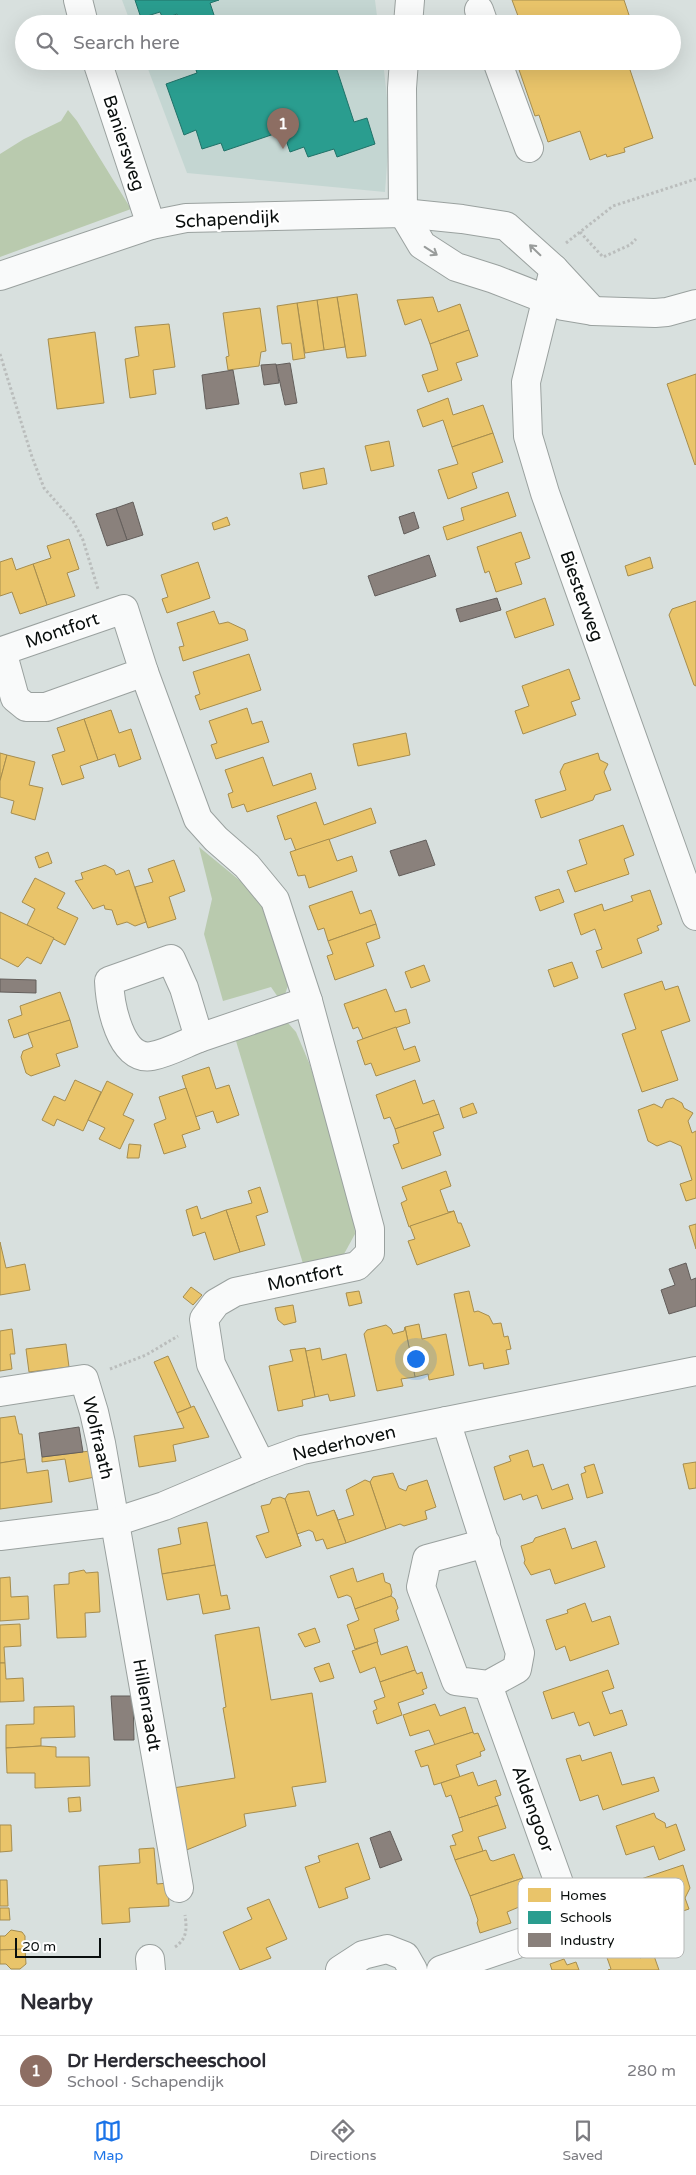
<!DOCTYPE html>
<meta charset="utf-8">
<style>
:root{--surface:#fff;--page:#f7f7f7;--text:#2b2b33;--muted:#7c7c81;--line:#e1e1e2;--accent:#1a73e8}
body{margin:0;font-family:"Varela Round",sans-serif;background:var(--page);color:var(--text)}
.scale{position:absolute;left:15px;bottom:12px;width:86px;box-sizing:border-box;padding-left:5px;border:2px solid #090e0d;border-top:0;font-size:14px;line-height:18px;white-space:nowrap;color:#090e0d;-webkit-text-stroke:4px #fff;paint-order:stroke}
.you{position:absolute;left:415px;top:1358px;width:18px;height:18px;margin:-12px;border:4px solid #fff;border-radius:50%;background:#1a73e8;box-shadow:0 0 0 8px #1a73e833}
.badge{display:grid;place-items:center;width:32px;height:32px;border-radius:50%;background:var(--accent);color:#fff;font-size:16px;font-weight:700}
.pin{position:absolute;translate:-50% -41px;filter:drop-shadow(0 1px 2px #0008)}
.pin::after{content:'';position:absolute;top:26px;width:18px;height:15px;background:inherit;clip-path:polygon(0 0,100% 0,50% 100%)}
.list{margin:0;padding:0;list-style:none}
h2{display:flex;justify-content:space-between;align-items:center;height:65px;margin:0;padding:0 20px;font-size:21px}
h2 small{font-size:16px;font-weight:400;color:var(--muted)}
.list li{display:grid;grid-template-columns:32px 1fr auto;gap:15px;align-items:center;box-sizing:border-box;height:70px;padding:0 20px;border-top:1px solid var(--line)}
.list b{display:block;font-size:19px;white-space:nowrap}
.list p{margin:0;font-size:16px;white-space:nowrap;color:var(--muted)}
.list em{font-size:16px;font-style:normal;color:var(--muted)}
.icon{flex:none;width:28px;height:28px;fill:none;stroke:currentColor;stroke-width:2;stroke-linecap:round;stroke-linejoin:round}
.map{position:relative;flex:none;width:696px;height:1970px;overflow:hidden}
.search{position:absolute;background:var(--surface);box-shadow:0 5px 20px #0002;left:15px;right:15px;top:15px;height:55px;display:flex;align-items:center;gap:12px;box-sizing:border-box;padding:0 18px;border-radius:28px;color:var(--muted);font-size:19px}
.sheet{height:135px;background:var(--surface)}
nav{display:flex;justify-content:space-around;align-items:center;box-sizing:border-box;height:70px;border-top:1px solid var(--line);background:var(--surface);font-size:14px;color:var(--muted)}
nav a{display:grid;justify-items:center;gap:2px}
nav .on{color:var(--accent)}
.map>svg:first-child{display:block}
</style>
<div class="map">
<svg width="696" height="1970" viewBox="0 0 696 1970">
<rect width="100%" height="100%" fill="#d8e0de"/>
<g fill="#c4d6d2">
<path d="M122,0H375L378,24H131Z"/>
<path d="M145,61H383L390,125L385,192L187,173Z"/>
</g>
<g fill="#b9caae">
<path d="M68,110L77,121L131,209L0,257V154L24,139L61,121Z"/>
<path d="M199,847L265,901L292,974L282,1003L271,987L223,1001L204,934L212,899Z"/>
<path d="M278,1019L288,1023L296,1032L310,1065L354,1213L355,1234L344,1254L304,1267L233,1031Z"/>
</g>
<g fill="#e9c46a" stroke="#a68d4e">
<path d="M512,0H624L631,21L622,24H521Z"/>
<path d="M516,61H627L653,138L624,148L625,152L607,157L606,154L590,160L580,131L548,142L539,115L535,116Z"/>
<path d="M357,294L366,356L347,358L337,297Z"/>
<path d="M337,297L345,347L324,350L317,300Z"/>
<path d="M433,297L438,312L460,304L469,330L430,344L421,319L405,325L397,300Z"/>
<path d="M317,300L324,350L305,353L297,303Z"/>
<path d="M297,303L305,358L293,360L291,343L282,344L277,306Z"/>
<path d="M260,308L266,351L261,352L259,366L228,370L226,357L229,356L223,313Z"/>
<path d="M169,324L175,367L153,370L156,394L130,398L125,359L139,356L135,327Z"/>
<path d="M469,330L478,356L456,363L462,380L428,392L422,375L438,370L430,344Z"/>
<path d="M95,332L104,403L57,409L48,339Z"/>
<path d="M696,374V464L695,465L667,384Z"/>
<path d="M448,398L453,415L483,405L493,433L452,447L443,420L423,427L417,410Z"/>
<path d="M493,433L503,462L472,473L477,488L448,499L438,470L458,464L452,447Z"/>
<path d="M389,441L394,466L371,471L365,446Z"/>
<path d="M324,468L327,484L303,489L300,473Z"/>
<path d="M508,492L516,516L447,540L443,527L464,520L461,508Z"/>
<path d="M227,517L230,525L214,530L212,523Z"/>
<path d="M521,532L530,558L515,563L522,584L496,592L489,571L485,573L477,547Z"/>
<path d="M69,539L79,569L67,573L75,596L47,605L33,564L51,558L47,546Z"/>
<path d="M650,557L653,568L628,576L625,566Z"/>
<path d="M12,558L16,570L33,564L47,605L20,614L12,592L0,596V562Z"/>
<path d="M198,562L210,598L167,613L162,599L168,597L161,575Z"/>
<path d="M545,598L554,625L515,638L506,612Z"/>
<path d="M696,601V686L694,685L669,615L672,609Z"/>
<path d="M214,611L219,624L228,622L245,630L248,640L183,661L179,647L184,646L177,623Z"/>
<path d="M249,654L261,690L200,710L195,696L200,694L193,672Z"/>
<path d="M569,669L580,699L571,702L576,715L523,734L515,711L529,706L522,686Z"/>
<path d="M247,708L252,724L262,721L269,742L216,759L211,745L217,743L209,721Z"/>
<path d="M111,710L119,733L131,729L141,759L119,767L115,754L98,760L84,719Z"/>
<path d="M84,719L98,760L80,766L84,778L62,785L52,755L65,751L57,728Z"/>
<path d="M406,733L410,755L358,766L353,744Z"/>
<path d="M0,753L7,755L0,781Z"/>
<path d="M598,753L600,760L608,764L604,772L611,790L595,795L593,800L541,818L535,800L566,790L560,772L564,764Z"/>
<path d="M7,755L35,762L29,785L43,788L35,820L11,813L14,801L0,797V781Z"/>
<path d="M263,757L273,786L311,773L316,789L247,812L244,804L232,808L228,794L233,792L225,770Z"/>
<path d="M316,802L324,825L371,808L376,823L296,851L291,838L285,840L277,816Z"/>
<path d="M623,825L634,855L624,859L629,874L575,892L567,871L587,864L579,840Z"/>
<path d="M329,839L337,861L352,856L357,871L309,888L305,875L298,876L290,852Z"/>
<path d="M48,852L52,863L39,868L35,857Z"/>
<path d="M174,860L185,891L169,897L176,919L148,928L135,887L153,882L148,869Z"/>
<path d="M105,865L114,870L116,875L129,870L146,922L135,926L127,922L117,925L112,910L105,909L104,905L93,909L75,881L83,879L81,873Z"/>
<path d="M35,878L65,893L57,908L78,918L65,945L27,925L35,909L22,902Z"/>
<path d="M559,889L564,902L540,911L535,897Z"/>
<path d="M650,890L662,924L657,926L659,930L637,939L642,953L602,968L596,951L602,949L595,929L581,935L574,914L602,904L604,911L633,901L631,896Z"/>
<path d="M352,891L360,914L371,910L376,924L328,941L324,928L318,930L309,906Z"/>
<path d="M0,912L54,938L41,964L27,957L18,967L0,958Z"/>
<path d="M376,924L380,938L366,943L374,966L335,980L327,956L333,954L328,941Z"/>
<path d="M572,962L578,978L554,987L548,970Z"/>
<path d="M424,965L430,981L411,988L405,972Z"/>
<path d="M662,981L665,990L678,986L690,1021L661,1031L678,1080L642,1092L622,1034L636,1029L624,994Z"/>
<path d="M386,989L395,1012L406,1009L410,1023L363,1039L358,1027L353,1029L344,1004Z"/>
<path d="M60,992L70,1020L14,1038L8,1020L22,1015L20,1006Z"/>
<path d="M70,1020L78,1047L56,1054L60,1066L31,1076L26,1073L21,1057L23,1051L33,1047L28,1033Z"/>
<path d="M396,1027L404,1050L415,1046L420,1061L376,1076L371,1063L365,1065L357,1041Z"/>
<path d="M209,1067L216,1089L229,1085L239,1115L217,1123L213,1111L195,1117L182,1076Z"/>
<path d="M75,1080L101,1092L83,1131L57,1119L54,1126L42,1120L54,1096L65,1101Z"/>
<path d="M415,1080L423,1104L434,1100L439,1114L395,1129L390,1117L384,1119L376,1095Z"/>
<path d="M107,1081L133,1094L123,1115L134,1120L120,1149L99,1139L105,1128L88,1120Z"/>
<path d="M186,1088L200,1129L182,1135L186,1147L164,1154L154,1124L166,1119L159,1097Z"/>
<path d="M673,1098L682,1103L684,1108L693,1113L688,1121L692,1133L696,1131V1198L686,1201L680,1184L692,1180L681,1146L670,1141L657,1146L648,1141L638,1110L654,1104L662,1108L666,1100Z"/>
<path d="M473,1103L477,1113L463,1118L460,1108Z"/>
<path d="M439,1114L444,1128L433,1132L441,1155L402,1169L393,1145L399,1143L395,1129Z"/>
<path d="M129,1144L141,1145L139,1158H127Z"/>
<path d="M446,1171L451,1186L440,1190L448,1212L454,1211L409,1227L401,1203L407,1200L402,1187Z"/>
<path d="M260,1187L268,1212L256,1216L265,1245L240,1252L226,1210L252,1203L248,1191Z"/>
<path d="M197,1206L201,1219L226,1210L240,1252L214,1260L205,1232L193,1236L186,1210Z"/>
<path d="M454,1211L458,1223H461L470,1246L417,1265L408,1241L415,1239L410,1226Z"/>
<path d="M696,1224V1249L689,1226Z"/>
<path d="M0,1242L6,1268L25,1264L30,1290L0,1295Z"/>
<path d="M191,1287L202,1295L193,1305L183,1297Z"/>
<path d="M359,1291L362,1303L349,1306L346,1293Z"/>
<path d="M469,1291L474,1312L478,1311L489,1316L493,1324L501,1323L504,1337L508,1336L511,1349L506,1350L509,1364L484,1369L483,1363L469,1366L454,1294Z"/>
<path d="M293,1305L296,1322L284,1325L278,1320L275,1308Z"/>
<path d="M419,1324L422,1339L446,1334L454,1375L429,1380L428,1374L415,1377L405,1327Z"/>
<path d="M386,1325L391,1329L393,1334L404,1331L405,1327L415,1377L401,1379L403,1386L377,1391L364,1334L367,1330Z"/>
<path d="M12,1329L15,1354H10L12,1369L0,1371V1331Z"/>
<path d="M66,1344L69,1367L29,1372L26,1349Z"/>
<path d="M305,1348L306,1351L320,1348L322,1360L346,1354L355,1396L330,1401L328,1394L315,1397Z"/>
<path d="M305,1348L315,1397L302,1400L303,1406L278,1411L269,1366L293,1361L290,1350Z"/>
<path d="M168,1356L191,1407L177,1413L154,1362Z"/>
<path d="M194,1406L209,1437L173,1445L176,1461L139,1467L134,1436L184,1428L177,1413Z"/>
<path d="M15,1416L19,1434H22L25,1459L0,1463V1418Z"/>
<path d="M528,1450L533,1467L543,1464L552,1490L568,1484L573,1499L542,1509L537,1495L523,1500L521,1494L504,1500L494,1467L511,1461L509,1456Z"/>
<path d="M90,1451L95,1477L69,1482L65,1459L42,1462V1457Z"/>
<path d="M25,1459L27,1473L48,1470L52,1502L0,1509V1463Z"/>
<path d="M696,1462V1488L689,1489L683,1464Z"/>
<path d="M594,1464L603,1493L587,1498L581,1474L586,1472L584,1467Z"/>
<path d="M393,1473L399,1488L406,1491L408,1486L427,1480L436,1507L425,1511L427,1519L404,1526L400,1524L386,1529L370,1482L373,1477Z"/>
<path d="M365,1480L370,1482L386,1529L346,1543L334,1510L338,1520L354,1515L346,1490Z"/>
<path d="M309,1491L317,1516L334,1510L346,1543L327,1549L323,1539L316,1541L313,1532L309,1530L297,1534L301,1546L285,1499L288,1494Z"/>
<path d="M280,1497L285,1499L301,1546L266,1558L256,1536L269,1532L261,1506L270,1504L272,1499Z"/>
<path d="M207,1522L215,1565L162,1574L158,1549L181,1544L178,1528Z"/>
<path d="M565,1528L572,1549L596,1541L605,1567L555,1584L550,1569L531,1575L524,1563L525,1560L521,1546L533,1542L535,1538Z"/>
<path d="M215,1565L221,1596L227,1595L230,1609L203,1614L199,1594L167,1600L162,1574Z"/>
<path d="M353,1568L357,1582L383,1573L385,1582L390,1584L392,1592L391,1596L355,1609L351,1597L347,1595L338,1598L330,1576Z"/>
<path d="M84,1570L86,1573L98,1572L100,1612L85,1613L86,1637L57,1638L54,1585L69,1584V1573Z"/>
<path d="M10,1577L11,1597L28,1596L29,1619L0,1621V1578Z"/>
<path d="M391,1596L395,1599L398,1608L396,1611L399,1620L374,1629L378,1642L355,1649L347,1625L359,1620L355,1609Z"/>
<path d="M585,1603L592,1622L610,1616L619,1644L570,1661L565,1646L556,1650L546,1620L568,1613L567,1610Z"/>
<path d="M20,1624L21,1646L4,1647L5,1663H0V1625Z"/>
<path d="M259,1627L271,1700L312,1693L326,1782L292,1787L296,1806L244,1814L246,1826L184,1851L173,1788L235,1778L223,1708L226,1707L215,1635Z"/>
<path d="M315,1628L320,1642L305,1647L298,1634Z"/>
<path d="M377,1642L381,1655L407,1646L415,1670L380,1682L375,1667L360,1673L352,1651Z"/>
<path d="M0,1663H5L6,1679L23,1678L24,1701L0,1702Z"/>
<path d="M329,1663L334,1678L320,1682L314,1668Z"/>
<path d="M415,1670L417,1674L422,1672L427,1688L422,1690L424,1694L398,1703L402,1715L377,1724L373,1711L377,1709L374,1701L385,1697L380,1682Z"/>
<path d="M608,1670L614,1688L602,1692L610,1714L622,1710L627,1725L594,1736L589,1722L579,1726L574,1712L552,1719L543,1692Z"/>
<path d="M435,1704L440,1716L465,1707L473,1732L435,1745L429,1730L410,1736L403,1715Z"/>
<path d="M74,1706L75,1737L41,1738V1746L6,1748V1725L34,1724V1707Z"/>
<path d="M473,1732L474,1734L478,1733L485,1750L480,1752L481,1756L456,1765L460,1777L434,1785L428,1765L421,1767L415,1751Z"/>
<path d="M41,1746L56,1747V1757H89L90,1786L35,1788V1773H7L6,1748Z"/>
<path d="M611,1752L622,1785L654,1777L659,1791L603,1810L598,1795L580,1801L566,1759L580,1755L582,1761Z"/>
<path d="M473,1772L478,1786L496,1780L501,1795L495,1797L498,1805L459,1818L451,1795L446,1797L441,1783Z"/>
<path d="M80,1797L81,1811L69,1812L68,1798Z"/>
<path d="M498,1805L506,1828L478,1837L483,1851L455,1860L450,1846L456,1845L452,1835L463,1831L459,1818Z"/>
<path d="M654,1813L656,1818L665,1823L666,1828L676,1824L685,1850L659,1860L654,1846L626,1855L616,1826Z"/>
<path d="M0,1825H11L12,1851L0,1852Z"/>
<path d="M358,1843L370,1879L345,1888L348,1898L319,1908L305,1867L320,1862L318,1856Z"/>
<path d="M154,1848L157,1884L168,1883L169,1906L129,1908L130,1922L102,1924L99,1866L140,1863L139,1849Z"/>
<path d="M486,1850L490,1860L493,1861L514,1854L523,1878L470,1896L455,1860Z"/>
<path d="M683,1865L690,1888L685,1898L689,1909L677,1913L673,1920L668,1922L660,1918L649,1922L635,1881Z"/>
<path d="M523,1878L531,1902L507,1912L511,1923L480,1933L477,1923L478,1920L470,1896Z"/>
<path d="M0,1880H7L8,1906H0Z"/>
<path d="M269,1899L287,1939L266,1948L271,1958L240,1970L223,1932L252,1919L247,1908Z"/>
<path d="M0,1908H9L10,1920H0Z"/>
<path d="M11,1930L22,1932L25,1936V1949L0,1950V1936H5Z"/>
<path d="M634,1942L640,1958L653,1953L659,1970H608L611,1969L605,1952Z"/>
<path d="M25,1949L26,1964L20,1969H11L6,1964H0V1950Z"/>
<path d="M564,1959L567,1965L576,1962L579,1970H552L550,1964Z"/>
</g>
<g fill="#2a9d8f" stroke="#207268">
<path d="M135,0H219L210,3L217,24H181L177,14L163,19L160,12L141,18Z"/>
<path d="M193,61H334L354,122L367,118L375,144L337,157L334,149L308,157L304,147L290,152L283,131L224,151L221,143L202,149L196,130L184,135L166,84L197,73Z"/>
</g>
<g fill="#8a817c" stroke="#635e5b">
<path d="M290,363L297,403L285,405L276,365Z"/>
<path d="M276,364L279,383L264,385L261,365Z"/>
<path d="M233,370L239,404L206,409L202,375Z"/>
<path d="M133,502L143,535L127,540L116,508Z"/>
<path d="M116,508L127,540L107,546L96,514Z"/>
<path d="M414,512L419,528L404,534L399,517Z"/>
<path d="M429,555L436,576L375,596L368,576Z"/>
<path d="M497,598L501,610L460,622L456,609Z"/>
<path d="M426,840L435,865L399,876L390,851Z"/>
<path d="M0,979L36,980V993L0,992Z"/>
<path d="M686,1263L691,1280L696,1278V1306L669,1314L661,1290L675,1285L669,1269Z"/>
<path d="M79,1427L83,1452L42,1457L39,1433Z"/>
<path d="M111,1696H133L134,1740H114Z"/>
<path d="M390,1831L402,1860L380,1868L370,1838Z"/>
</g>
<g fill="none" stroke-linecap="round" stroke-linejoin="round">
<g stroke="#9aa19f" stroke-width="30">
<g id="minor">
<path d="M78,0L84,24"/>
<path d="M479,10L484,24"/>
<path d="M408,24L410,0"/>
<path d="M97,61L151,225"/>
<path d="M404,61L402,88L403,213L422,245L456,267L494,279L563,306L593,311L655,313L667,312L696,304"/>
<path d="M497,61L529,148"/>
<path d="M554,269L526,382L528,436L545,493L696,916"/>
<path d="M0,276L151,225L186,218L403,213L462,219L506,226L554,269L593,311"/>
<path d="M124,609L144,672L46,707H26L15,698L2,651Z"/>
<path d="M144,672L198,819L216,839L247,866L275,900L308,1001L370,1229V1253L357,1266L235,1292L216,1303L204,1319L211,1364L261,1465"/>
<path d="M171,959L184,988L199,1038C184,1044 168,1053 152,1056C120,1062 110,1004 109,981Z"/>
<path d="M199,1038L308,1001"/>
<path d="M0,1392L84,1379L94,1412L101,1443L179,1888"/>
<path d="M446,1421L520,1653L517,1669L488,1685L456,1681L421,1587L427,1559L486,1543"/>
<path d="M0,1536L115,1522L164,1506L261,1465L302,1450L696,1371"/>
<path d="M150,1959L151,1970"/>
<path d="M340,1970L363,1955L387,1949L405,1956L413,1970"/>
<path d="M441,1970L555,1931L565,1917L564,1897L488,1685"/>
</g>
</g>
<g stroke="#babdbc" stroke-width="3" stroke-dasharray="2.5 2.5" stroke-linecap="butt">
<path d="M580,232L603,257L630,245L636,239"/>
<path d="M566,243L613,206L696,179"/>
<path d="M0,354L32,457L44,488L73,521L83,540L98,589"/>
<path d="M110,1369L146,1355L178,1336"/>
<path d="M175,1947C187,1939 187,1929 185,1915"/>
</g>
<use href="#minor" stroke="#f9fafa" stroke-width="28"/>
</g>
<defs><path id="oneway-shaft" d="M-6 0H5M1.5-3L5.5 0L1.5 3" fill="none" stroke-width="1.6" stroke-linecap="round" stroke-linejoin="round" transform="scale(1.25)"/></defs>
<g stroke="#999c9b">
<use href="#oneway-shaft" transform="translate(535 250) rotate(-136)"/>
<use href="#oneway-shaft" transform="translate(431 251) rotate(33)"/>
</g>
<g text-anchor="middle" stroke-width="5" stroke-linejoin="round" paint-order="stroke">
<g font-size="18" fill="#090e0d" stroke="#fff">
<text transform="translate(124 143) rotate(72)" y="6">Baniersweg</text>
<text transform="translate(227 219) rotate(-3)" y="6">Schapendijk</text>
<text transform="translate(582 596) rotate(70)" y="6">Biesterweg</text>
<text transform="translate(62 630) rotate(-19)" y="6">Montfort</text>
<text transform="translate(305 1277) rotate(-12)" y="6">Montfort</text>
<text transform="translate(98 1438) rotate(77)" y="6">Wolfraath</text>
<text transform="translate(344 1443) rotate(-13)" y="6">Nederhoven</text>
<text transform="translate(147 1705) rotate(80)" y="6">Hillenraadt</text>
<text transform="translate(533 1809) rotate(70)" y="6">Aldengoor</text>
</g>
</g>
<rect x="518" y="1878" width="166" height="80" rx="8" fill="#fff" stroke="#b5b7b6" stroke-width="1"/>
<rect x="528" y="1888" width="23" height="14" fill="#e9c46a"/>
<rect x="528" y="1911" width="23" height="13" fill="#2a9d8f"/>
<rect x="528" y="1933" width="23" height="14" fill="#8a817c"/>
<g font-size="14" fill="#090e0d">
<text x="560" y="1900">Homes</text>
<text x="560" y="1922">Schools</text>
<text x="560" y="1945">Industry</text>
</g>
</svg>
<div class="scale">20 m</div>
<div class="you"></div>
<div class="pin badge" style="left:283px;top:149px;background:#8d6e63">1</div>
<div class="search"><svg class="icon" aria-label="search" viewBox="0 0 24 24"><circle cx="10" cy="10" r="6"/><path d="M15 15l6 6"/></svg>Search here</div>
</div>
<section class="sheet">
<h2>Nearby<small></small></h2>
<ul class="list">
<li><span class="badge" style="background:#8d6e63">1</span><div><b>Dr Herderscheeschool</b><p>School · Schapendijk</p></div><em>280 m</em></li>
</ul>
</section>
<nav>
<a class="on"><svg class="icon" aria-label="map" viewBox="0 0 24 24"><path d="M3 6l6-2 6 2 6-2v14l-6 2-6-2-6 2zM9 4v14M15 6v14"/></svg>Map</a>
<a><svg class="icon" aria-label="directions" viewBox="0 0 24 24"><path d="M12 3l9 9-9 9-9-9zM9 14v-3h6M13 9l2 2-2 2"/></svg>Directions</a>
<a><svg class="icon" aria-label="saved" viewBox="0 0 24 24"><path d="M7 4h10v16l-5-4-5 4z"/></svg>Saved</a>
</nav>
